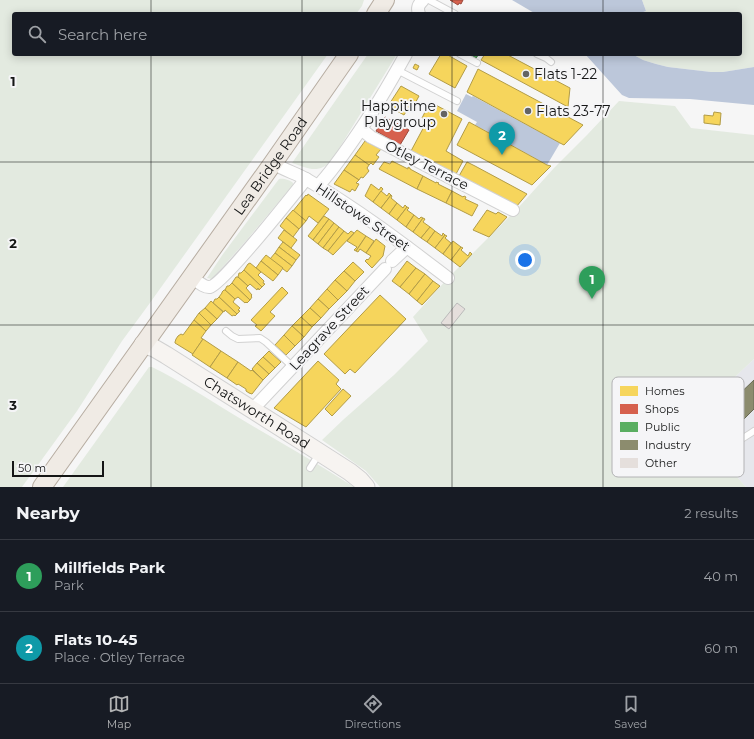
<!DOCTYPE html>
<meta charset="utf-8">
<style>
:root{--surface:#171b24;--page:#242831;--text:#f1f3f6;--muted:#9ea1a6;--line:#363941;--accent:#b2b3b4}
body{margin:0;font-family:Montserrat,sans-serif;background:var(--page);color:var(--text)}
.scale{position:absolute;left:12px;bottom:10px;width:92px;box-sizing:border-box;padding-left:4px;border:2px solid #151616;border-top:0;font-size:11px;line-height:14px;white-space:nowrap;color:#151616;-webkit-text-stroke:3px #f5f5f7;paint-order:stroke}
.you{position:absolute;left:525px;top:260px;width:14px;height:14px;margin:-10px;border:3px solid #fff;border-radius:50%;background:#1a73e8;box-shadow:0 0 0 6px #1a73e833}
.badge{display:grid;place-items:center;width:26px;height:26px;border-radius:50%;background:var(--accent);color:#fff;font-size:13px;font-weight:700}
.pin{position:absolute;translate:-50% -33px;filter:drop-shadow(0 1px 2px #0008)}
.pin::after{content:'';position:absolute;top:21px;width:14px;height:12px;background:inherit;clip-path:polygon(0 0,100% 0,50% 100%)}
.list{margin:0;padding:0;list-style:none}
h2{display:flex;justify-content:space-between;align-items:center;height:52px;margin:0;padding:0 16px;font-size:17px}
h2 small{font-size:13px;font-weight:400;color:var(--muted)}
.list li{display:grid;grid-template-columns:26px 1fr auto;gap:12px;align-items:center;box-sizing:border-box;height:72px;padding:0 16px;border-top:1px solid var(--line)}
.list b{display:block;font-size:15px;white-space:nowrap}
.list p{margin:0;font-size:13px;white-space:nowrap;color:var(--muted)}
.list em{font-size:13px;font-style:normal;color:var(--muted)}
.icon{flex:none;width:22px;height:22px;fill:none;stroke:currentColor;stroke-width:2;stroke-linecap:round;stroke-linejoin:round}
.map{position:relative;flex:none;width:754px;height:487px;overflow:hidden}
.search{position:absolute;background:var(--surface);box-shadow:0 2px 10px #0003;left:12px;right:12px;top:12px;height:44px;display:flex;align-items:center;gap:10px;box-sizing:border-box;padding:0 14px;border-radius:4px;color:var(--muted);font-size:15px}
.sheet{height:196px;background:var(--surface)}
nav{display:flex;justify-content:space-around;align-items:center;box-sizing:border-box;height:56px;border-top:1px solid var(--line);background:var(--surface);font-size:11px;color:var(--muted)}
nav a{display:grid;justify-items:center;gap:2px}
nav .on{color:var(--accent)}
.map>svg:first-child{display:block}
</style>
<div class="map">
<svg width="754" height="487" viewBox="0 0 754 487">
<rect width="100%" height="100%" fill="#f6f6f6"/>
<path fill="#e6e7ec" d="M754,359V487H746L737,477L739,457L704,419L706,417L700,410Z"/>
<g fill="#e3eae0">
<path d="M0,0H364L362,6L356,14H14V54H328L147,307L122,341L77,411L22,487H0Z"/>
<path d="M642,0H754V67L723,72H711L668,67L656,64L643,60L632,54H740V14H638L646,11Z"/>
<path d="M368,54H397L332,160C319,175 307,168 292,163Z"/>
<path d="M619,101L675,106L691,128L754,135V359L700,410L707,417L704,419L739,457L737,477L746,487H380L366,471L322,440L344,419L394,375L428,341L413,317L448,278L518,208L554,168L587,135Z"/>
<path d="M279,179C283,178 290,180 293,183V185L245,242L212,279L207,278L223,254Z"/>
<path d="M149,367H152C180,381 205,397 231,413C272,438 314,461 354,487H63Z"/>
</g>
<g fill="#bcc7da">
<path d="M512,0H642L646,11L638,14H536Z"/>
<path d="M585,54H632L643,60L656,64L668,67L711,72H723L754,67V105L690,99L629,98L622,95Z"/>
<path d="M466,94L472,97L473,96L560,143L547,165L475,125L477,122L457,111Z"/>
</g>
<g fill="#f6d55c" stroke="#b29c47">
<path d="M441,54H446L467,66L455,88L429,74Z"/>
<path d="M485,54H506L570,88L568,107L481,60Z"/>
<path d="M415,64L419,66L417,70L413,68Z"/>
<path d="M478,69L583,125L564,145L560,143L467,92Z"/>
<path d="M401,86L419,96L412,109L409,107L404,115L388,106Z"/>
<path d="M430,102L462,119L446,151L463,161L456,174L411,151L427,121L422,118Z"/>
<path d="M714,112L721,113L720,125L704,123V115L713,116Z"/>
<path d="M469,122L547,165L551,166L532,185L457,145Z"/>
<path d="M365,141L381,149L376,155L379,157L373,165L371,163L369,165L355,155Z"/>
<path d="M355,155L369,165L367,168L369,171L363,178L361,177L359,180L344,170Z"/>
<path d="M392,161L408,169V167L410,168V169L423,176L417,189L379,169L384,162L390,164Z"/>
<path d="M467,162L475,166L527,194L516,207L459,176Z"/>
<path d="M344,170L359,180L356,183L359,184L355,191L352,189L350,192L334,184Z"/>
<path d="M423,176L436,183V182L439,183L438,184L452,191L446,203L417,189Z"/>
<path d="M371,184L379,190L381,187L383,189L373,202L365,196Z"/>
<path d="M381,191L387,196L389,193L391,195L381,208L373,202Z"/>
<path d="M452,191L463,197L464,196L466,197L465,199L478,205L472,216L446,203Z"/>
<path d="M308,194L329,209L318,223L309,216L306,221L293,211L306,195L307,196Z"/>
<path d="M391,195L392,196L391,198L397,203L389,214L381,208Z"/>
<path d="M397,203L403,208L405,205L407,207L397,220L389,214Z"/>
<path d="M407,207L409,208L407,210L414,215L406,227L397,220Z"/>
<path d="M293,210L306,221L299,229L286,218Z"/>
<path d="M487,210L496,214L498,212L507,217L489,237L473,230Z"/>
<path d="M414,215L419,219L421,217L423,218L413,232L406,227Z"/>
<path d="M324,216L329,219L313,240L308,236Z"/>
<path d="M286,218L299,229L293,237L280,226Z"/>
<path d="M423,218L425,219L423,222L430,227L421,238L413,232Z"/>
<path d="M329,219L334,223L318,244L313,240Z"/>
<path d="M334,223L339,227L323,248L318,244Z"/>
<path d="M339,227L344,231L328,251L323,248Z"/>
<path d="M430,227L435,231L427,242L421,238Z"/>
<path d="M284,230L297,240L291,248L278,238Z"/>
<path d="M357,230L366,236L356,251L354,250L357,247L347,241Z"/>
<path d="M344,231L348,234L351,231L354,233L333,255L328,251Z"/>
<path d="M435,231L442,236L443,233L445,235L435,248L427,242Z"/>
<path d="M445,235L447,236L445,238L451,243L443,254L435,248Z"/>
<path d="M366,236L374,241L366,253L360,249L358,252L356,251Z"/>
<path d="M376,239L385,246L383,256L372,268L365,261L367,259L368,260L371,256L366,253Z"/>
<path d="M453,241L461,247L451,260L443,254Z"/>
<path d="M283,242L300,255L296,260L279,247Z"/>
<path d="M279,247L296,260L292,266L275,253Z"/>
<path d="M461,247L463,248L461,250L468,256L470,252L472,254L460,267L451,260Z"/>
<path d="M275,253L292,266L287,272L270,259Z"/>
<path d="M266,255L283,268L278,275L261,261Z"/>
<path d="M261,261L278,275L273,281L256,268Z"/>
<path d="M407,261L416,268L400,287L392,281Z"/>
<path d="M353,262L364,272L355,281L344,271Z"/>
<path d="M250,263L261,272L258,275L264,281L263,283L265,284L262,287L244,270L248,264Z"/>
<path d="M416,268L425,274L409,294L400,287Z"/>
<path d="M244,270L262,287L259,290L258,288L257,290L250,284L248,286L238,277L239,273H241Z"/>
<path d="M344,271L355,281L347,291L335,280Z"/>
<path d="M425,274L433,281L417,301L409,294Z"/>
<path d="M236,277H238L248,286L246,288L252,295L251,296L252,297L250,300L232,283Z"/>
<path d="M335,280L347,291L338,300L327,289Z"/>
<path d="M433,281L440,286L422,305L417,301Z"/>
<path d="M232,283L250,300L247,303L246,302L245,303L238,297L235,299L225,290L227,286H229Z"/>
<path d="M282,287L288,293L270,312L275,316L261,331L255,326L257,325L251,320Z"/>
<path d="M327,289L338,300L329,309L318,299Z"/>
<path d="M224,290H225L235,299L233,302L240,308L238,310L240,311L237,314L219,297L222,293V292Z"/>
<path d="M380,295L406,319L355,373L350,369L345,374L324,354Z"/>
<path d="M219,297L237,314L235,316L234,315L232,316L225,310L224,312L213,303L215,299H217Z"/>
<path d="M318,299L329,309L321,318L310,308Z"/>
<path d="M211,301L223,312L217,319L205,308Z"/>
<path d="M205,308L217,319L211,325L199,313Z"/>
<path d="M310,308L321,318L312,327L301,317Z"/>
<path d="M199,313L211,325L206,331L194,320Z"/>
<path d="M301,317L312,327L304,337L292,326Z"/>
<path d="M194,320L206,331L201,338L203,339L193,354L175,343V342L176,339L178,336L181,334L183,335Z"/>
<path d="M292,326L304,337L295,346L284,335Z"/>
<path d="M284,335L295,346L286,355L275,345Z"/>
<path d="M203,339L221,351L210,367L192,355Z"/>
<path d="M221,351L238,362L227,378L210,367Z"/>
<path d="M269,351L281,362L275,368L263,357Z"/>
<path d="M263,357L275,368L269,374L257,363Z"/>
<path d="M318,361L339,380L336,384L341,389L306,427L274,408Z"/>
<path d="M238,362L251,371L252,370L263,380L252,394L249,393L246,391V389L238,384L237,385L227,378Z"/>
<path d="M257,363L269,374L263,380L252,369Z"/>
<path d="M343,389L351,396L332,416L325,409Z"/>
</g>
<g fill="#d6604d" stroke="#9c4a3c">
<path d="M450,0H463L461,4L459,3L458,5Z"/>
<path d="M385,117L409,130L400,145L376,131Z"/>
</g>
<path fill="#5aae61" stroke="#45804a" d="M469,54H479L476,58Z"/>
<path fill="#8c8c6e" stroke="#686954" d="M754,380V409L744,419L730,403Z"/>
<path fill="#e5dfdc" stroke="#bababa" d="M457,303L465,309L449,329L441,323Z"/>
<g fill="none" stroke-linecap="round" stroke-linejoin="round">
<g stroke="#d1d1d1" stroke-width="8">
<g id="lane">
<path d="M429,0L455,14"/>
<path d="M460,54L477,63"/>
<path d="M537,54L546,58L551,62"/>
<path d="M397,70L457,101"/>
<path d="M226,331L232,336L238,339L260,338L266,342L293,367"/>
<path d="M692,435C693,423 695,421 703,413"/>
<path d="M711,461L729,447L751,433L754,431"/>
<path d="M310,468L319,454"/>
</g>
</g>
<g stroke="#d1d1d1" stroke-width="14">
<g id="street">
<path d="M419,14C417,8 418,5 423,0"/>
<path d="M361,129L371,137L513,210"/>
<path d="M273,163C284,170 295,173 306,179C356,208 402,243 448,278"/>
<path d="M318,186C332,171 343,155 354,139C373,112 390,83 406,54"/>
<path d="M392,261L407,247"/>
<path d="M191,277C196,280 204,288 210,287C222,285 294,194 306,179"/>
<path d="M252,410L385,269"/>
</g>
</g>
<g stroke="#d1d1d1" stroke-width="19">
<g id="secondary">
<path id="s1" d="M143,344L154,348L166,355L308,445L350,472L360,480L366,487"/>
</g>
</g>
<g stroke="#b7ada2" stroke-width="20">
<g id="primary">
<path d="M376,14L385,0"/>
<path id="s2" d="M42,487L273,163L349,54"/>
</g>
</g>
<use href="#lane" stroke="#fefefe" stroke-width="6"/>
<use href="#street" stroke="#fefefe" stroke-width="12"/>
<use href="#secondary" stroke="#f7f4f1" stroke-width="17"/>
<use href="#primary" stroke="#f0ebe5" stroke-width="18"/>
</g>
<path fill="none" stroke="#151616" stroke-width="1" stroke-opacity="0.55" d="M151,0V14M302,0V14M452,0V14M603,0V14M151,54V487M302,54V487M452,54V487M603,54V487M0,162H754M0,325H754"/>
<g fill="#646464" stroke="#f5f5f7" stroke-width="1.5">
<circle cx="526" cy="74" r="4"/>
<circle cx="528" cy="111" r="4"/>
<circle cx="444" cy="114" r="4"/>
</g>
<g text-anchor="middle" stroke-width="4" stroke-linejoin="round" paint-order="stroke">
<g font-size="14" fill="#151616" stroke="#f5f5f7" text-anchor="start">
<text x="534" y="79">Flats 1-22</text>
<text x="436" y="111" text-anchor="end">Happitime<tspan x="436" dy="16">Playgroup</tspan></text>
<text x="536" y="116">Flats 23-77</text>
</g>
<g font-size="14" fill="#151616" stroke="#f5f5f7">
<text transform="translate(427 165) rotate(27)" y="5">Otley Terrace</text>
<text dy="5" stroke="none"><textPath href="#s2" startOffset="394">Lea Bridge Road</textPath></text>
<text transform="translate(363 217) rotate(34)" y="5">Hillstowe Street</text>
<text transform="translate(329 328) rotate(-47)" y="5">Leagrave Street</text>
<text dy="5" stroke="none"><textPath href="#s1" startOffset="133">Chatsworth Road</textPath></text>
</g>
</g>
<rect x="612" y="377" width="132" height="100" rx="6" fill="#f5f5f7" stroke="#b2b2b4" stroke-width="1"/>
<rect x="620" y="386" width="18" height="10" fill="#f6d55c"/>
<rect x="620" y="404" width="18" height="10" fill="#d6604d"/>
<rect x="620" y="422" width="18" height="10" fill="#5aae61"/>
<rect x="620" y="440" width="18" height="10" fill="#8c8c6e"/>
<rect x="620" y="458" width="18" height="10" fill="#e5dfdc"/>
<g font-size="11" fill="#151616">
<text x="645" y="395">Homes</text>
<text x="645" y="413">Shops</text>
<text x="645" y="431">Public</text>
<text x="645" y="449">Industry</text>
<text x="645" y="467">Other</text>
</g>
<g font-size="13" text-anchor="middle" font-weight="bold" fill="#151616" stroke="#f5f5f7" stroke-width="4" stroke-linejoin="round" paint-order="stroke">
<text x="13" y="86">1</text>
<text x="13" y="248">2</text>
<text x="13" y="410">3</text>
</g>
</svg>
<div class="scale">50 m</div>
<div class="you"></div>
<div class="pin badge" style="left:592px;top:299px;background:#2e9e5b">1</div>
<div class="pin badge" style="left:502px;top:155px;background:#0f9aa8">2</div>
<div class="search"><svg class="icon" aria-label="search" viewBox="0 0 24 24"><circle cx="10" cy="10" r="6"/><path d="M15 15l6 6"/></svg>Search here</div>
</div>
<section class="sheet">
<h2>Nearby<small>2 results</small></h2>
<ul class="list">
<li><span class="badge" style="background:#2e9e5b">1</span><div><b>Millfields Park</b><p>Park</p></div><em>40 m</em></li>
<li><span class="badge" style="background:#0f9aa8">2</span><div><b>Flats 10-45</b><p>Place · Otley Terrace</p></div><em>60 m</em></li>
</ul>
</section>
<nav>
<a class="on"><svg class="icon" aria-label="map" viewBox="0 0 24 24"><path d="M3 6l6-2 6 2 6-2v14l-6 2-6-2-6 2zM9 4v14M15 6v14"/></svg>Map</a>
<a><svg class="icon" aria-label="directions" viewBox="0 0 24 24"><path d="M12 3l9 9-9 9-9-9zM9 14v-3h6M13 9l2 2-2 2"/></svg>Directions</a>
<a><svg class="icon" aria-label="saved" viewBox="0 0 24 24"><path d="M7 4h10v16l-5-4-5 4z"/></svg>Saved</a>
</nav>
